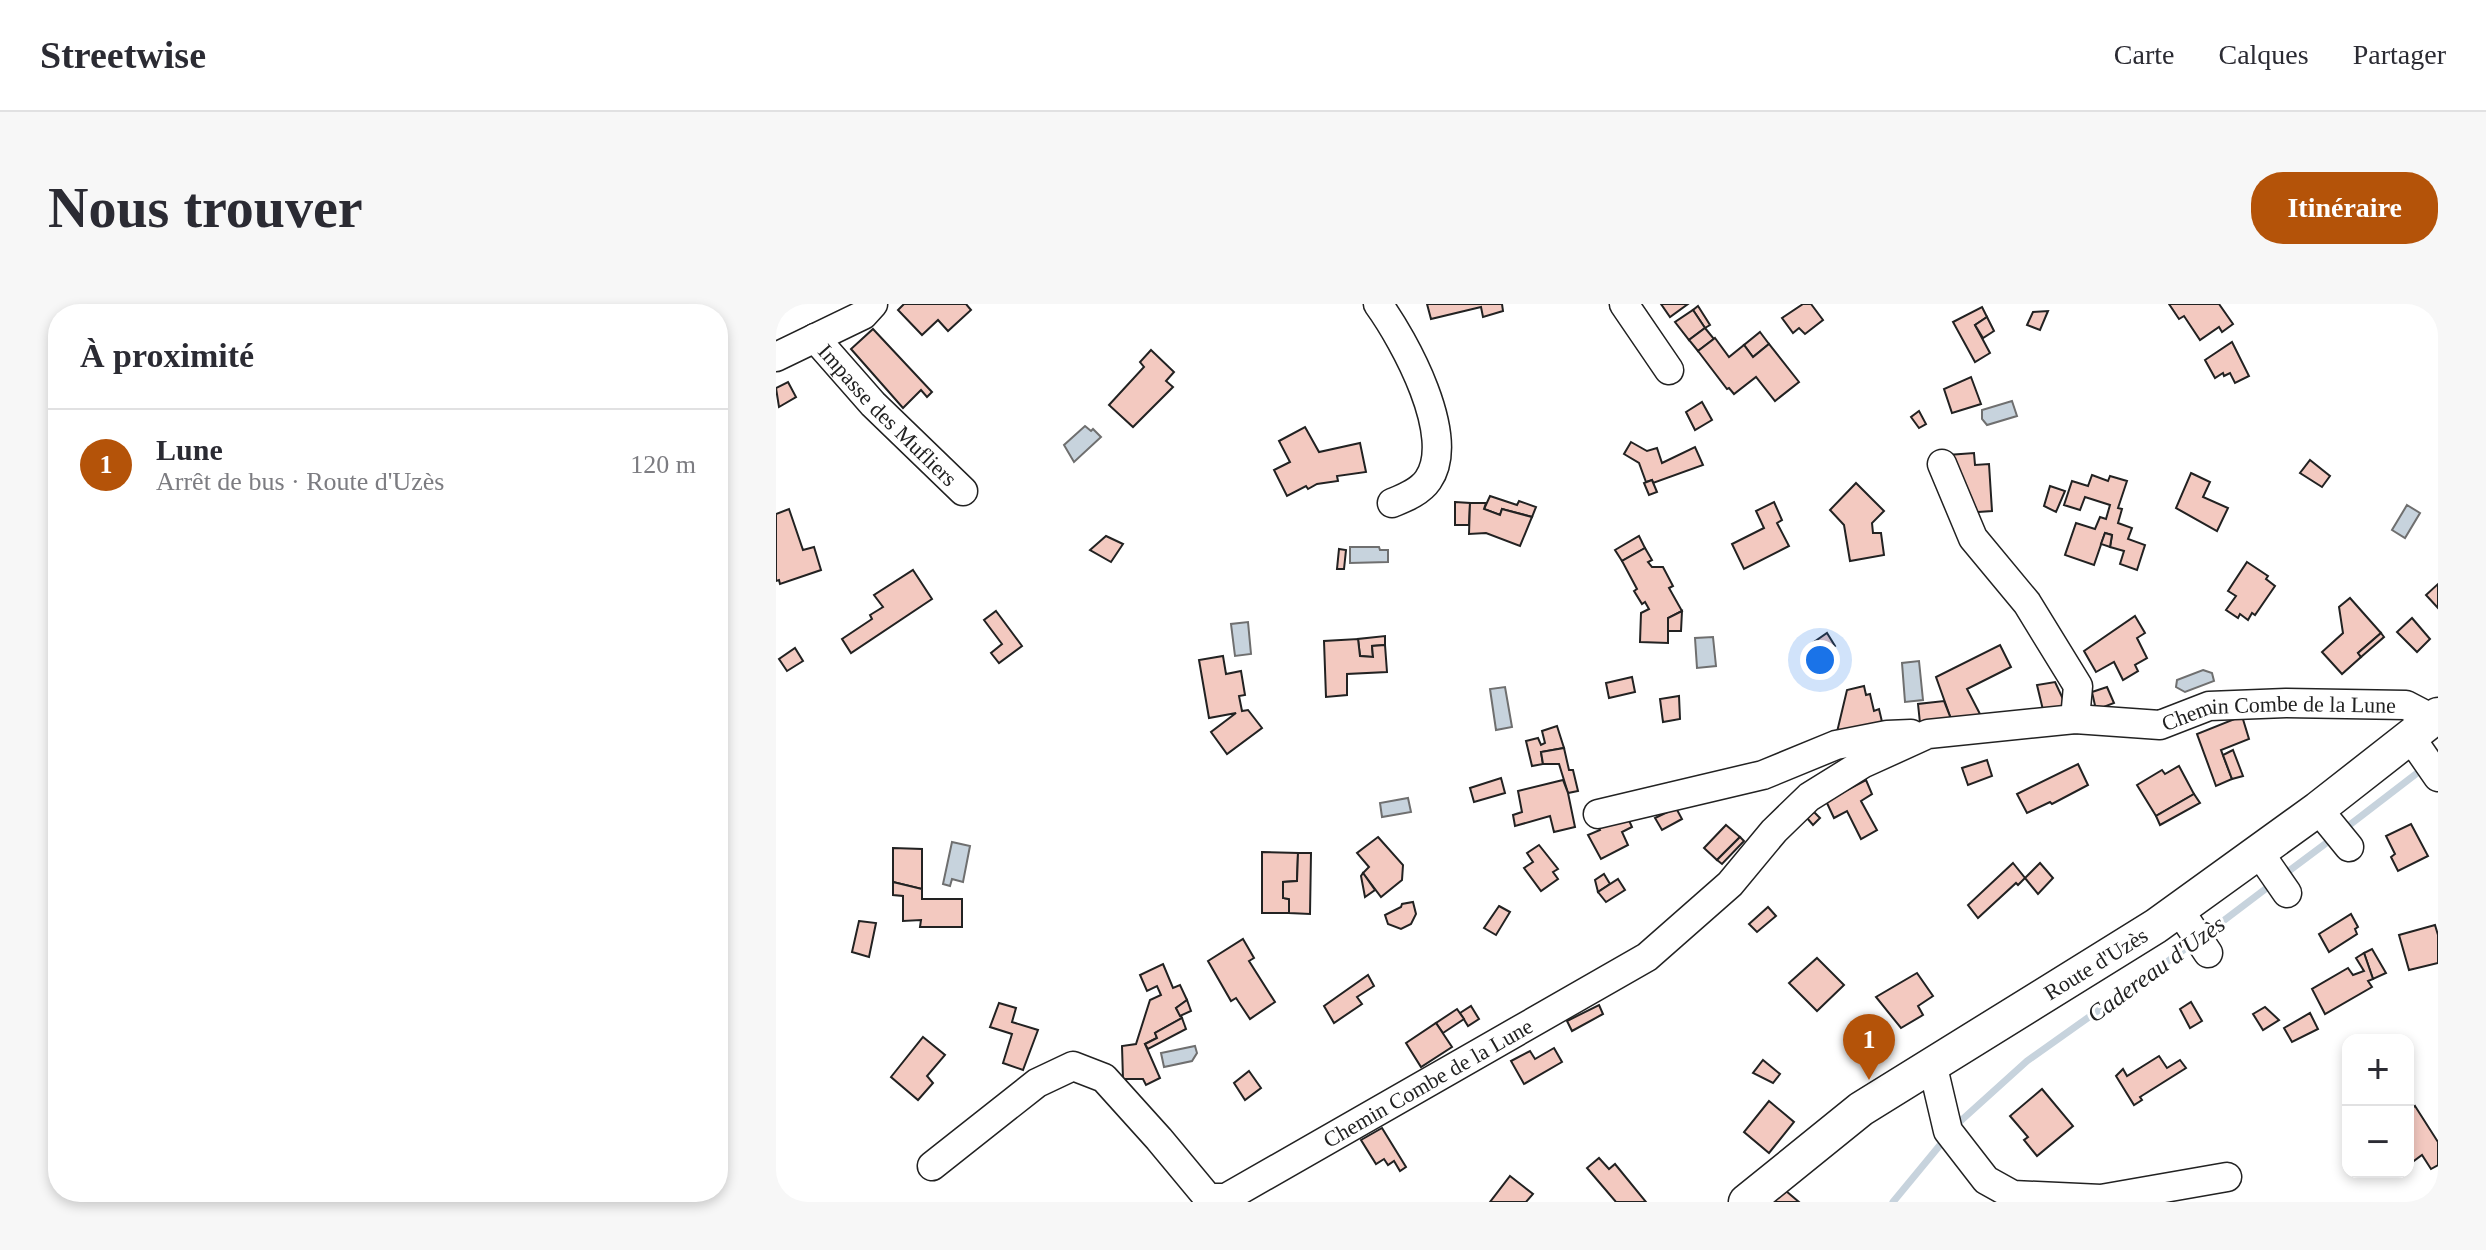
<!DOCTYPE html>
<html lang="fr">
<meta charset="utf-8">
<style>
:root{--surface:#fff;--page:#f7f7f7;--text:#2b2b33;--muted:#7c7c81;--line:#e1e1e2;--accent:#b45309}
body{margin:0;font-family:"Times New Roman",serif;background:var(--page);color:var(--text)}
.controls{position:absolute;right:24px;bottom:24px;display:grid;overflow:hidden;border-radius:16px;box-shadow:0 4px 12px #0003}
.controls button{width:72px;height:72px;display:grid;place-items:center;padding:0;border:0;border-bottom:2px solid var(--line);background:var(--surface);color:var(--text);font:40px sans-serif}
.you{position:absolute;left:1044px;top:356px;width:28px;height:28px;margin:-20px;border:6px solid #fff;border-radius:50%;background:#1a73e8;box-shadow:0 0 0 12px #1a73e833}
.badge{display:grid;place-items:center;width:52px;height:52px;border-radius:50%;background:var(--accent);color:#fff;font-size:26px;font-weight:700}
.pin{position:absolute;translate:-50% -66px;filter:drop-shadow(0 2px 4px #0008)}
.pin::after{content:'';position:absolute;top:42px;width:28px;height:24px;background:inherit;clip-path:polygon(0 0,100% 0,50% 100%)}
.list{margin:0;padding:0;list-style:none}
h2{display:flex;justify-content:space-between;align-items:center;height:104px;margin:0;padding:0 32px;font-size:34px}
h2 small{font-size:26px;font-weight:400;color:var(--muted)}
.list li{display:grid;grid-template-columns:52px 1fr auto;gap:24px;align-items:center;box-sizing:border-box;height:112px;padding:0 32px;border-top:2px solid var(--line)}
.list b{display:block;font-size:30px;white-space:nowrap}
.list p{margin:0;font-size:26px;white-space:nowrap;color:var(--muted)}
.list em{font-size:26px;font-style:normal;color:var(--muted)}
.map{position:relative;flex:none;width:1662px;height:898px;overflow:hidden;border-radius:32px}
header{display:flex;align-items:center;gap:48px;box-sizing:border-box;height:112px;padding:0 40px;background:var(--surface);border-bottom:2px solid var(--line)}
header strong{font-size:38px}
nav{display:flex;gap:44px;margin-inline-start:auto;font-size:28px}
.intro{display:flex;align-items:center;justify-content:space-between;box-sizing:border-box;height:192px;padding:0 48px}
h1{margin:0;font-size:56px}
.button{padding:20px 36px;border-radius:32px;background:var(--accent);color:#fff;font-size:28px;font-weight:700}
main{display:flex;gap:48px;padding:0 48px}
aside{flex:1;background:var(--surface);border-radius:32px;box-shadow:0 4px 12px #0003}
.map>svg:first-child{display:block}
</style>
<header>
<strong>Streetwise</strong>
<nav><a>Carte</a><a>Calques</a><a>Partager</a></nav>
</header>
<div class="intro"><h1>Nous trouver</h1><a class="button">Itinéraire</a></div>
<main>
<aside>
<h2>À proximité<small></small></h2>
<ul class="list">
<li><span class="badge">1</span><div><b>Lune</b><p>Arrêt de bus · Route d'Uzès</p></div><em>120 m</em></li>
</ul>
</aside>
<div class="map">
<svg width="1662" height="898" viewBox="0 0 1662 898">
<rect width="100%" height="100%" fill="#fff"/>
<g fill="#c7d3dd" stroke="#6f6f6f" stroke-width="2">
<path d="M1236,97L1241,112L1211,121L1206,115V106Z"/>
<path d="M309,122L315,127L317,125L325,133L298,158L288,141Z"/>
<path d="M1631,201L1644,209L1629,234L1616,226Z"/>
<path d="M574,243H603L604,246H612V258L574,259Z"/>
<path d="M472,318L475,350L459,352L455,320Z"/>
<path d="M937,333L940,362L921,364L919,334Z"/>
<path d="M1143,357L1147,396L1129,398L1126,359Z"/>
<path d="M1427,366L1436,369L1438,377L1409,388L1400,383L1401,376Z"/>
<path d="M729,383L736,423L720,426L714,385Z"/>
<path d="M632,494L635,508L606,513L604,499Z"/>
<path d="M176,538L194,542L187,578L176,575L174,582L167,580Z"/>
<path d="M419,742L421,749L416,757L388,763L385,749Z"/>
</g>
<g fill="none" stroke-linecap="round" stroke-linejoin="round">
<g stroke="#c7d3dd" stroke-width="7">
<path d="M1567,526L1649,463"/>
<path d="M1506,572L1557,534"/>
<path d="M1426,633L1496,580"/>
<path d="M1179,822L1251,757L1416,640"/>
<path d="M1117,898L1169,835"/>
</g>
</g>
<g fill="#f3c9c0" stroke="#222" stroke-width="2">
<path d="M128,0H190L195,6L172,27L162,16L146,31L122,6Z"/>
<path d="M651,0H726L727,7L707,13L705,3L655,15Z"/>
<path d="M885,0H912L894,13Z"/>
<path d="M1027,0H1035L1047,16L1029,30L1023,24L1017,29L1006,14Z"/>
<path d="M1393,0H1443L1457,20L1446,28L1443,23L1424,36L1408,12L1403,15Z"/>
<path d="M922,2L934,21L929,24L917,6Z"/>
<path d="M1206,3L1211,13L1199,21L1214,49L1199,58L1177,18Z"/>
<path d="M917,6L929,24L913,36L899,18Z"/>
<path d="M1272,7L1264,26L1251,21L1257,8Z"/>
<path d="M1211,13L1218,27L1207,34L1199,21Z"/>
<path d="M929,24L938,35L922,47L913,36Z"/>
<path d="M97,25L156,88L151,93L145,86L127,104L75,45Z"/>
<path d="M984,28L993,40L977,53L968,41Z"/>
<path d="M939,34L953,53L968,41L977,53L993,40L1023,78L999,97L980,73L958,90L953,84L951,85L922,47Z"/>
<path d="M1456,38L1473,72L1459,79L1454,69L1448,72L1447,69L1439,74L1429,56Z"/>
<path d="M375,46L398,68L390,77L397,83L357,123L333,101L368,63L364,58Z"/>
<path d="M1195,73L1205,100L1176,109L1168,85Z"/>
<path d="M12,78L20,93L3,103L0,84Z"/>
<path d="M926,98L936,116L919,126L910,108Z"/>
<path d="M1143,107L1150,120L1143,124L1135,113Z"/>
<path d="M529,123L543,148L584,139L590,168L561,172L562,177L541,180L532,185L530,182L511,192L498,166L514,158L503,137Z"/>
<path d="M855,138L871,147L881,144L886,159L919,143L927,161L877,179L876,176L870,178L863,159L848,150Z"/>
<path d="M1198,149L1199,161L1213,160L1216,207L1188,209L1172,151Z"/>
<path d="M1534,156L1554,172L1546,183L1524,169Z"/>
<path d="M1415,169L1434,178L1427,193L1452,204L1441,227L1400,204Z"/>
<path d="M1316,171L1332,177L1334,172L1351,177L1342,204L1346,205L1342,219L1356,224L1352,235L1369,241L1361,266L1344,260L1348,247L1334,243L1336,231L1329,229L1318,261L1289,251L1300,219L1319,225L1324,213L1330,215L1334,201L1309,193L1304,206L1288,201L1296,177L1312,182Z"/>
<path d="M876,176L881,188L873,191L868,179Z"/>
<path d="M1080,179L1108,207L1096,219L1097,229H1105L1108,251L1074,257L1068,221L1054,206Z"/>
<path d="M1274,182L1289,187L1280,208L1268,202Z"/>
<path d="M714,192L741,201L743,197L760,203L756,213L726,205L724,211L708,205Z"/>
<path d="M679,198L694,199L693,221H679Z"/>
<path d="M998,198L1006,216L1001,219L1013,242L968,265L956,240L988,224L980,207Z"/>
<path d="M694,199H710L708,205L724,211L726,205L756,213L744,242L710,229L693,230Z"/>
<path d="M13,205L27,246L38,243L45,266L4,280L3,276L0,277V210Z"/>
<path d="M1329,229L1336,231L1334,243L1325,240Z"/>
<path d="M330,232L347,240L335,258L314,246Z"/>
<path d="M863,232L869,244L846,257L839,246Z"/>
<path d="M869,244L876,256L872,258L876,263H887L897,282L893,284L906,307L892,314V339L864,338L865,309L873,305L869,298L866,300L858,287L861,285L846,257Z"/>
<path d="M563,245L570,246L568,265H561Z"/>
<path d="M1471,258L1492,272L1490,275L1499,282L1479,311L1476,309L1472,316L1464,310L1462,314L1450,306L1460,292L1452,287Z"/>
<path d="M137,266L156,295L75,349L66,335L96,315L94,311L107,303L98,291Z"/>
<path d="M1662,280V304L1650,291Z"/>
<path d="M1574,294L1605,329L1582,349L1585,353L1566,370L1546,348L1567,329L1563,303Z"/>
<path d="M220,307L246,342L223,359L215,349L226,340L208,316Z"/>
<path d="M906,307L905,327H892V314Z"/>
<path d="M1359,312L1369,329L1361,334L1371,354L1359,361L1362,367L1347,376L1338,358L1320,368L1308,347Z"/>
<path d="M1636,314L1654,335L1641,348L1621,328Z"/>
<path d="M1051,329L1059,342L1042,352L1035,340Z"/>
<path d="M1605,329L1608,333L1585,353L1582,349Z"/>
<path d="M609,332V341L596,342L597,353L584,352L582,335Z"/>
<path d="M582,335L584,352L597,353L596,342L609,341L611,368L571,370V391L550,393L548,337Z"/>
<path d="M1224,341L1235,363L1191,385L1205,412L1175,415L1160,373Z"/>
<path d="M19,344L27,357L11,367L3,355Z"/>
<path d="M447,352L450,370L465,367L469,391L463,392L466,407L472,406L486,424L451,450L435,428L460,409L433,414L423,356Z"/>
<path d="M856,373L859,388L833,394L830,379Z"/>
<path d="M1279,378L1287,395L1286,404L1267,406L1261,381Z"/>
<path d="M1088,382L1090,391L1094,390L1098,407L1103,405L1107,422L1061,428L1071,386Z"/>
<path d="M1331,383L1338,399L1320,406L1316,388Z"/>
<path d="M903,392L904,415L887,418L884,395Z"/>
<path d="M1168,397L1175,415L1144,419L1142,400Z"/>
<path d="M1466,412L1473,435L1445,446L1456,475L1440,482L1421,430Z"/>
<path d="M781,422L788,444L765,448L767,460L756,462L750,437L762,434L765,441L769,439L766,427Z"/>
<path d="M788,444L793,466H797L802,487L792,489L783,460H767L765,448Z"/>
<path d="M1457,446L1467,472L1456,475L1447,451Z"/>
<path d="M1211,456L1216,472L1192,481L1186,464Z"/>
<path d="M1302,460L1312,481L1276,500L1274,498L1251,509L1241,490Z"/>
<path d="M1403,462L1418,490L1380,512L1361,481L1386,466L1389,470Z"/>
<path d="M725,474L729,489L698,498L694,484Z"/>
<path d="M787,476L792,489L799,523L778,528L774,512L739,522L737,511L746,508L742,487Z"/>
<path d="M1090,476L1096,490L1085,497L1101,526L1085,535L1071,507L1058,514L1050,497Z"/>
<path d="M1418,490L1424,499L1384,521L1380,512Z"/>
<path d="M900,504L906,515L886,526L879,514Z"/>
<path d="M1038,508L1044,514L1037,521L1031,514Z"/>
<path d="M851,512L856,523L846,528L852,541L825,555L812,531L824,526L819,516Z"/>
<path d="M1635,520L1652,552L1622,567L1615,553L1619,550L1610,532Z"/>
<path d="M950,521L964,533L941,556L928,544Z"/>
<path d="M602,533L627,561L626,576L605,593L587,569L593,563L581,549Z"/>
<path d="M964,533L968,537L946,560L941,556Z"/>
<path d="M763,541L782,565L777,568L782,575L765,587L748,564L757,558L751,549Z"/>
<path d="M117,544L146,545V585L117,578Z"/>
<path d="M486,548L522,549L521,577L507,578V594L513,595V609H486Z"/>
<path d="M522,549H535L534,610L513,609V595L507,594V578L521,577Z"/>
<path d="M1237,559L1249,574L1242,581L1240,579L1202,614L1192,601Z"/>
<path d="M1264,559L1277,574L1262,590L1249,574Z"/>
<path d="M587,569L599,586L589,593L585,572Z"/>
<path d="M828,570L834,580L822,588L819,576Z"/>
<path d="M842,575L849,586L830,598L822,588Z"/>
<path d="M117,578L146,585V595H186V623H144L145,616L127,617V592L117,591Z"/>
<path d="M637,598L640,610L635,620L625,625L612,620L609,611L625,603L626,600Z"/>
<path d="M723,602L734,608L720,631L708,624Z"/>
<path d="M992,603L1000,612L981,628L973,620Z"/>
<path d="M1575,610L1582,623L1579,625L1581,630L1553,648L1543,630Z"/>
<path d="M83,617L100,619L93,653L76,648Z"/>
<path d="M1659,621L1662,631V659L1633,666L1623,631Z"/>
<path d="M467,635L478,654L473,657L499,698L474,715L460,694L455,697L432,657Z"/>
<path d="M1596,645L1610,669L1597,675L1588,649Z"/>
<path d="M1588,649L1597,675L1592,677L1596,683L1549,710L1536,685L1572,664L1577,671L1588,667L1580,654Z"/>
<path d="M1041,654L1068,681L1041,707L1013,679Z"/>
<path d="M387,660L397,684L404,681L411,696L400,704L406,714L379,729L381,734L369,740L384,774L370,781L367,775H347L346,742L360,740L374,696L385,691L381,682L371,687L364,671Z"/>
<path d="M1141,669L1157,692L1142,702L1147,711L1125,724L1100,693Z"/>
<path d="M592,671L598,682L581,693L586,700L558,719L548,702Z"/>
<path d="M411,696L415,707L404,712L400,704Z"/>
<path d="M1415,698L1426,717L1414,724L1404,705Z"/>
<path d="M223,699L240,704L236,718L262,726L247,766L227,759L236,730L214,723Z"/>
<path d="M823,701L827,710L796,727L791,717Z"/>
<path d="M695,702L703,715L692,722L684,709Z"/>
<path d="M1489,703L1503,716L1487,726L1477,710Z"/>
<path d="M681,705L688,715L667,729L660,719Z"/>
<path d="M1534,709L1542,725L1516,738L1508,724Z"/>
<path d="M406,714L410,725L372,745L369,740L381,734L379,729Z"/>
<path d="M660,719L676,743L645,763L630,739Z"/>
<path d="M147,733L169,751L151,772L157,779L142,796L115,773Z"/>
<path d="M778,744L786,758L748,780L735,757L754,747L759,755Z"/>
<path d="M1383,752L1391,764L1404,756L1410,764L1364,793L1366,796L1358,801L1340,772L1347,765L1351,772Z"/>
<path d="M987,756L1004,770L997,779L977,769Z"/>
<path d="M473,767L485,784L469,796L458,779Z"/>
<path d="M1266,785L1297,822L1261,852L1248,836L1252,833L1234,812Z"/>
<path d="M993,797L1018,818L993,849L968,828Z"/>
<path d="M1639,802L1662,838V861L1655,865L1646,851L1635,859L1632,855V807Z"/>
<path d="M606,824L630,863L624,867L618,857L612,861L608,855L600,860L585,836Z"/>
<path d="M823,854L833,865L839,860L870,898H840L811,864Z"/>
<path d="M734,872L757,890L750,898H714Z"/>
<path d="M1010,887L1023,898H997Z"/>
</g>
<g fill="none" stroke-linecap="round" stroke-linejoin="round">
<g stroke="#222" stroke-width="31">
<g id="minor">
<path d="M602,0C628,36 682,133 652,176C644,188 628,194 616,199"/>
<path d="M848,0L893,66"/>
<path id="s1" d="M39,34L97,100L187,187"/>
<path d="M0,53L87,11L97,0"/>
<path d="M1166,160L1197,234L1251,299L1302,382L1299,415"/>
<path d="M1635,434L1662,473"/>
<path d="M1542,505L1573,543"/>
<path d="M822,510L987,471L1060,441L1111,431L1135,430"/>
<path d="M1482,547L1511,589"/>
<path d="M1402,604L1432,649"/>
<path d="M1156,759L1172,827L1210,876L1237,891L1325,895L1451,873"/>
<path id="s2" d="M156,862L261,779L297,762L328,774L383,835L432,894H450L871,653L954,580L998,527L1033,493L1086,460L1152,430L1299,415L1384,421L1433,402L1510,399L1630,401L1657,415"/>
</g>
</g>
<g stroke="#222" stroke-width="37">
<g id="major">
<path id="s3" d="M970,898L1085,805L1380,622L1542,505L1662,411"/>
</g>
</g>
<use href="#minor" stroke="#fff" stroke-width="28"/>
<use href="#major" stroke="#fff" stroke-width="34"/>
</g>
<g text-anchor="middle" stroke-width="6" stroke-linejoin="round" paint-order="stroke">
<g font-size="22" fill="#222" stroke="#fff">
<text dy="8" stroke="none"><textPath href="#s1" startOffset="106">Impasse des Mufliers</textPath></text>
<text dy="8" stroke="none"><textPath href="#s2" startOffset="1586">Chemin Combe de la Lune</textPath></text>
<text dy="8" stroke="none"><textPath href="#s3" startOffset="424">Route d'Uzès</textPath></text>
<text dy="8" stroke="none"><textPath href="#s2" startOffset="616">Chemin Combe de la Lune</textPath></text>
</g>
<g font-size="24" font-style="italic" fill="#222" stroke="#fff">
<text transform="translate(1380 665) rotate(-36)" y="8">Cadereau d'Uzès</text>
</g>
</g>
</svg>
<div class="controls">
<button>+</button>
<button>−</button>
</div>
<div class="you"></div>
<div class="pin badge" style="left:1093px;top:776px">1</div>
</div>
</main>
